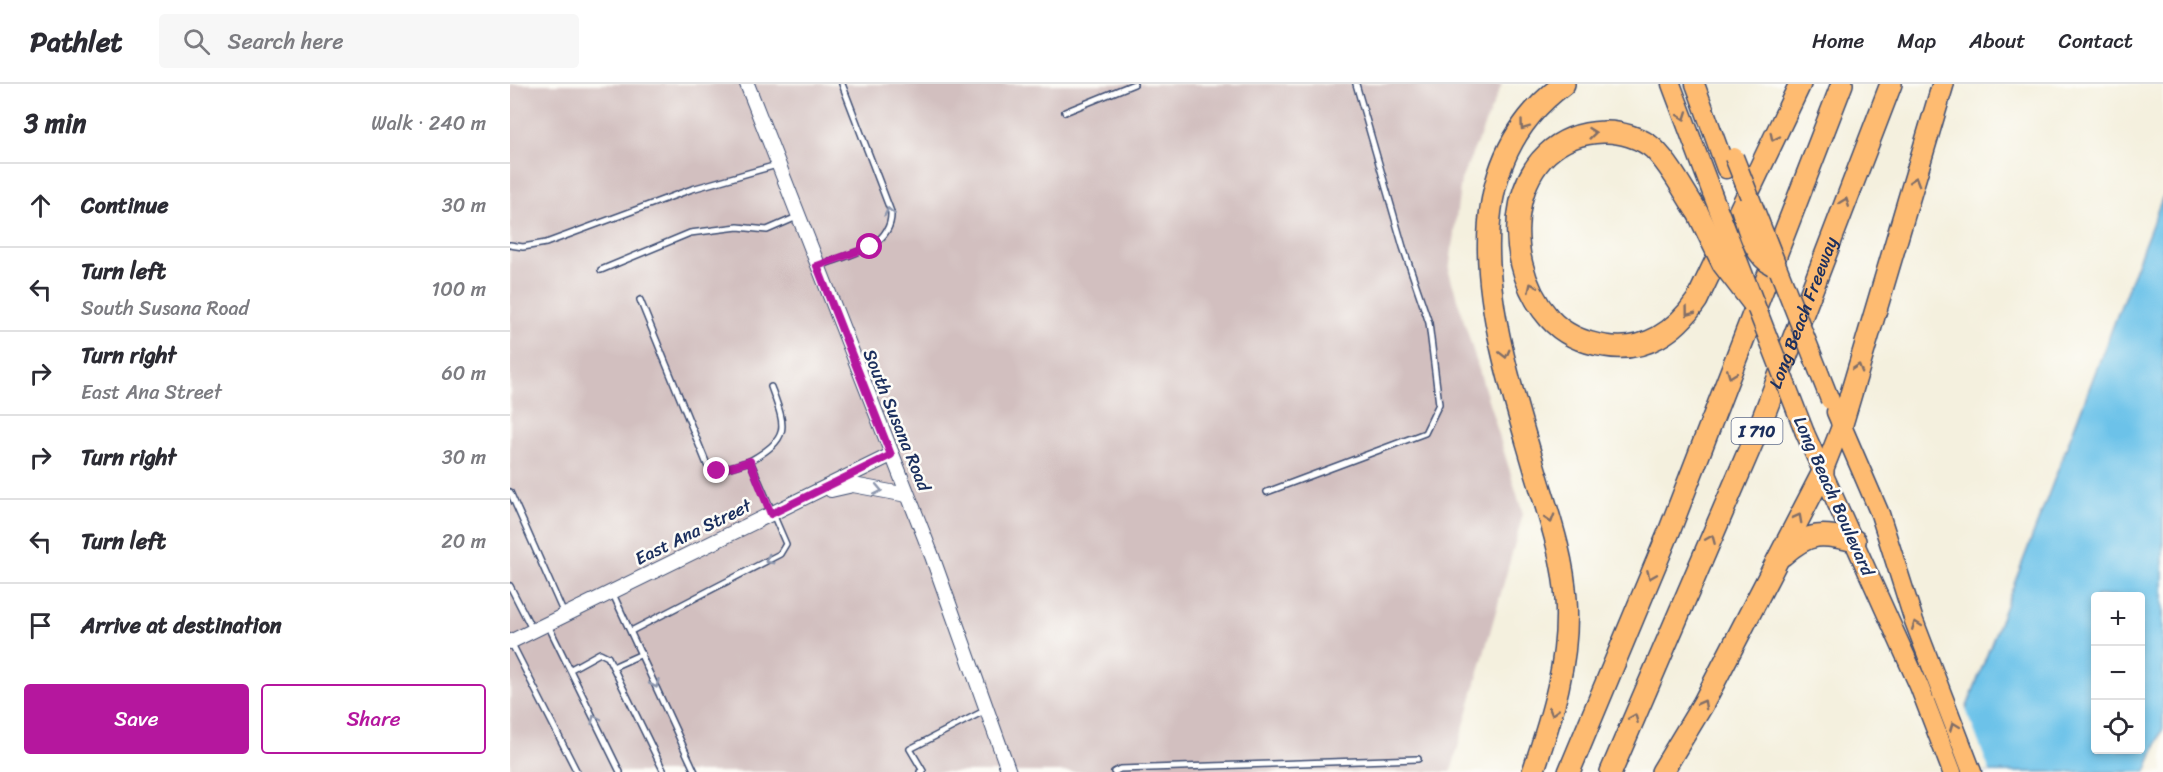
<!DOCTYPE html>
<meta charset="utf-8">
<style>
:root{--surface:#fff;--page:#f7f7f7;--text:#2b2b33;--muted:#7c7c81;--line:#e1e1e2;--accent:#b5179e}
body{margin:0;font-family:Sriracha,sans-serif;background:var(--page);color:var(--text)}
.controls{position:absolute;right:18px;bottom:18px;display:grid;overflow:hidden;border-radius:6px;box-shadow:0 3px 9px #0003}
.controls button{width:54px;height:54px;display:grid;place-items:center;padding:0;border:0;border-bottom:2px solid var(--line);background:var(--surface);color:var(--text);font:30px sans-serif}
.stop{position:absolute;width:18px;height:18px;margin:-14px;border:4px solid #b5179e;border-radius:50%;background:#fff}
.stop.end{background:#b5179e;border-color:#fff;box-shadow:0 2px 6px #0008}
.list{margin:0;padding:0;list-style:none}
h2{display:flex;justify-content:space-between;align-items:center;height:78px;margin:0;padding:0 24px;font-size:26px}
h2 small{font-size:20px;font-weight:400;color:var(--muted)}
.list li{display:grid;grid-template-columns:39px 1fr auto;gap:18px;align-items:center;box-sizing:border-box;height:84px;padding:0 24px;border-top:2px solid var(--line)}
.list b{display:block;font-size:22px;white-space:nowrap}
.list p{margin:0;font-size:20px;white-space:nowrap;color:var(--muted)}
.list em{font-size:20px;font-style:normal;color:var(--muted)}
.actions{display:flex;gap:12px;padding:18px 24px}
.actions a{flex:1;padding:14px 0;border:2px solid var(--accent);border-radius:6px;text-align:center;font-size:21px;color:var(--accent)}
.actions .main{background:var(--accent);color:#fff}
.icon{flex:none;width:33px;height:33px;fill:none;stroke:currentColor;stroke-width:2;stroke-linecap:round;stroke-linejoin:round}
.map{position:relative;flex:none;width:1653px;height:688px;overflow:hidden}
header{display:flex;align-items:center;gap:36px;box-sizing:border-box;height:84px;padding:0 30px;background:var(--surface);border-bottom:2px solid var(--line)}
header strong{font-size:28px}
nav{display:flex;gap:33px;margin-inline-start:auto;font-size:21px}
.search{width:420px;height:54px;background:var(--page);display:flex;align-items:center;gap:15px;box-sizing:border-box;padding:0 21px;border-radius:6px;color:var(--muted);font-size:22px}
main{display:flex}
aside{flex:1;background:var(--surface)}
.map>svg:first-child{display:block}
</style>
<header>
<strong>Pathlet</strong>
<div class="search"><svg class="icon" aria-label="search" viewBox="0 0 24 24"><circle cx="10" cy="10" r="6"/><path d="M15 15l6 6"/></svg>Search here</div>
<nav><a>Home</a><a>Map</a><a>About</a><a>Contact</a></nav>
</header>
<main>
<aside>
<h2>3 min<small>Walk · 240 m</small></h2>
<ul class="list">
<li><svg class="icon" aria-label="ahead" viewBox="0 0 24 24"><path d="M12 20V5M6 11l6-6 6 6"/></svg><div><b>Continue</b></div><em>30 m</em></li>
<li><svg class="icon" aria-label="left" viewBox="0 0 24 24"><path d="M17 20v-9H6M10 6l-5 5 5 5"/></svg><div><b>Turn left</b><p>South Susana Road</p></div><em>100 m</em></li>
<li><svg class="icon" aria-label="right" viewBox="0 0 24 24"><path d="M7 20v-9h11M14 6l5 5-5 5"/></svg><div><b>Turn right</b><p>East Ana Street</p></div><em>60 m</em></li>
<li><svg class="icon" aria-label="right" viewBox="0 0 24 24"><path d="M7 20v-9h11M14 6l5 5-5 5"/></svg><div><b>Turn right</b></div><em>30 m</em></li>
<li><svg class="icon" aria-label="left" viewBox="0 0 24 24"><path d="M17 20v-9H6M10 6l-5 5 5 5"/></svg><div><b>Turn left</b></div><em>20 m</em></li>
<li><svg class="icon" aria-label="arrive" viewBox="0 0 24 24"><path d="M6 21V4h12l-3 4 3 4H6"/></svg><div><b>Arrive at destination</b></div></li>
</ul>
<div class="actions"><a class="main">Save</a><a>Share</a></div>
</aside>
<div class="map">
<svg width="1653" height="688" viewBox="0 0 1653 688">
<rect width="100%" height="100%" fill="#fdfcf7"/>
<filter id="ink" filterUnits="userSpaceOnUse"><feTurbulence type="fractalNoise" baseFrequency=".0167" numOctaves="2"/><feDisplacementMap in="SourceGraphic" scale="12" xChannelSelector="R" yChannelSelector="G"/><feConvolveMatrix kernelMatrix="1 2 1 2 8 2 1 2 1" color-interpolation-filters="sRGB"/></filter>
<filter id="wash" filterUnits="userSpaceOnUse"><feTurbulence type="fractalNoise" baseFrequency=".008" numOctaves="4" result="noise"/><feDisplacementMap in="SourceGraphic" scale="24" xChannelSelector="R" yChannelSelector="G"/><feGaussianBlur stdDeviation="1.35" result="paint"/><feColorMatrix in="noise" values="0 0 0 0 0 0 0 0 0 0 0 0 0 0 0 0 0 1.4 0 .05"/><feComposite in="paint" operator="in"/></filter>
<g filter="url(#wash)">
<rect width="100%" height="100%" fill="#f4f0de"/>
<path fill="#d2bfbf" d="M0,0H992L951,96L939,188L1013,430L941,688H0Z"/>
<path fill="#6cc2e9" stroke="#4478a4" stroke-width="1.5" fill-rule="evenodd" d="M1653,112V644L1636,688H1432ZM1586,512H1630V666H1586Z"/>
<path fill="#f4f0de" d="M1454,620L1480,688H1429Z"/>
</g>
<g filter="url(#ink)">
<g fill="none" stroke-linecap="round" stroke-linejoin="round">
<g stroke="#3c4c71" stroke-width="8">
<g id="service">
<path d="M555,28L624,0"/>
<path d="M0,161L13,163L36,159L182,105L267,81"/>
<path d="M309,182C336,171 383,164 381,128L332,0"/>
<path d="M91,186L180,149L228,143L257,146L287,133"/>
<path d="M130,216L198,383L207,387L240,377"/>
<path d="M0,408L54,530"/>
<path d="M757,408L915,349L929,320L919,239L893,163L846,0"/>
<path d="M0,502L22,545"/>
<path d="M103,510L185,688"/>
<path d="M38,541L110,688"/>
<path d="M121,547L270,470L276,460L240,377C281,353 276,344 261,303"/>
<path d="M1,558L67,688"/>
<path d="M103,583L132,570"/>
<path d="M61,585L90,569L98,573L154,688"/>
<path d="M410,688L413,687L400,665L476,626"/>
<path d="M604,688L610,685L908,675"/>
</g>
</g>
<g stroke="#3c4c71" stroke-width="16">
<g id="tertiary">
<path d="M237,0L422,472L499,688"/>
<path d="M321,406L343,401L397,411"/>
<path d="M0,558L381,371"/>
</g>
</g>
<g stroke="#3c4c71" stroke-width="21">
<g id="primary">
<path d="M1161,0L1202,109"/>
<path d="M1185,0L1216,85"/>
<path d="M1326,328L1370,430L1404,537L1462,688"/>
<path d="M1295,349L1409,602L1442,688"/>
<path d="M1313,388L1332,340"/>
</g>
</g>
<g stroke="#3c4c71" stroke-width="24">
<g id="motorway">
<path d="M1188,129C1174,108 1162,83 1144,65C1132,54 1109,47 1093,48C998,51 986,174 1039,234C1054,251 1075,259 1095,262C1135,269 1166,247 1187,216L1290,0"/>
<path d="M1332,340L1433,0"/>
<path d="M1273,471C1299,447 1313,449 1345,457"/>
<path d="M1023,688C1042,633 1060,575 1056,515C1053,468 1036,424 1023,379C988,258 930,91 1054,0"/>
<path d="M1059,688L1159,448L1332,0"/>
<path id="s1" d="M1101,688L1252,336L1381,0"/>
<path d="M1152,688L1193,620L1313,388"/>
</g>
</g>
<use href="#service" stroke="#fff" stroke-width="5"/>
<use href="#tertiary" stroke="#fff" stroke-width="14"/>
<use href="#primary" stroke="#febb71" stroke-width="18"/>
<use href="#motorway" stroke="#febb71" stroke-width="21"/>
<g stroke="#3c4c71" stroke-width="21" stroke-linecap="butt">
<g id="primary-bridge">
<path d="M1224,73L1320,316"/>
<path d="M1202,109L1295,349"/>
<path d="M1230,124C1237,144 1242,172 1262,182"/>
</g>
</g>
<g stroke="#3c4c71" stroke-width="24" stroke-linecap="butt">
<path id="motorway-bridge" d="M1188,129L1213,180L1243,219"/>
</g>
<use href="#primary-bridge" stroke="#febb71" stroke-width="18"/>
<use href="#motorway-bridge" stroke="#febb71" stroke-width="21"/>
</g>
<defs><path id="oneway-chevron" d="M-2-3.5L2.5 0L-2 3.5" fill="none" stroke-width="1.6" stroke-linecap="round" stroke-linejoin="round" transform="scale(1.5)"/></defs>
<g stroke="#816e67">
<use href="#oneway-chevron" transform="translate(1173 32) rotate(70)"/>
<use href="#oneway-chevron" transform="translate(1014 42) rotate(126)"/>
<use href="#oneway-chevron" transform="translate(1082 49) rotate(-6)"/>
<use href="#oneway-chevron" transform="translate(1264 53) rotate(115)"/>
<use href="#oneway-chevron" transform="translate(1405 97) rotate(-73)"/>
<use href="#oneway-chevron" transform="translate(1335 118) rotate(-69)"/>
<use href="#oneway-chevron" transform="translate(1022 203) rotate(-115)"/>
<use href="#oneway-chevron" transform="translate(1179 228) rotate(127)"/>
<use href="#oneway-chevron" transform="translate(995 270) rotate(76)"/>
<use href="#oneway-chevron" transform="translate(1348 284) rotate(-73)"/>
<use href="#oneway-chevron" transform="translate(1221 290) rotate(111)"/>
<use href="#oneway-chevron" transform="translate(1288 434) rotate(-62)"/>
<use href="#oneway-chevron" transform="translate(1040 435) rotate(73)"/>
<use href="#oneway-chevron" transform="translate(1201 455) rotate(-67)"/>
<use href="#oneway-chevron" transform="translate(1141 491) rotate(113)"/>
<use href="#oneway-chevron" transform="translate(1406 541) rotate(-111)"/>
<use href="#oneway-chevron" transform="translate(1193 620) rotate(-61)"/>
<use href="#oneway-chevron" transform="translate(1043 627) rotate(106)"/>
<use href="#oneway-chevron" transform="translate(1124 634) rotate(-67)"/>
<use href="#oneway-chevron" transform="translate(1444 642) rotate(-111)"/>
</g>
<g stroke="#8d97ae">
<use href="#oneway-chevron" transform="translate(379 128) rotate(-102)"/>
<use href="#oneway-chevron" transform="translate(368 406) rotate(11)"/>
<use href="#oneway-chevron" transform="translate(259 476) rotate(153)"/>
<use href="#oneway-chevron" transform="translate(145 600) rotate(66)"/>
<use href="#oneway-chevron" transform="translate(85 635) rotate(-116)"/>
</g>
</g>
<g fill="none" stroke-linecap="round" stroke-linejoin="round" filter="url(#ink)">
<path stroke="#b5179e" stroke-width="8" d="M207,387L240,377L261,430L381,371L307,182L360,163"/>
</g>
<g text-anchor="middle" stroke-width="5" stroke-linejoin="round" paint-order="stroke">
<rect fill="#fdfcf7" stroke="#5f6c8c" stroke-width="1.5" x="1221.5" y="334" width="51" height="26" rx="4.5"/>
<g font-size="16" font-weight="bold" fill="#1b2f5e">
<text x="1247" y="353">I 710</text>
</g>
<g font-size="18" fill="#1b2f5e" stroke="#fdfcf7">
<text dy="6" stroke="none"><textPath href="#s1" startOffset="498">Long Beach Freeway</textPath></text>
<text transform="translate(387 336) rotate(68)" y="6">South Susana Road</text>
<text transform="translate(1324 412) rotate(66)" y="6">Long Beach Boulevard</text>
<text transform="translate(183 448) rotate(-26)" y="6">East Ana Street</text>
</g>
</g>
</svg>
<div class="controls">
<button>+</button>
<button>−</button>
<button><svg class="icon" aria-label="locate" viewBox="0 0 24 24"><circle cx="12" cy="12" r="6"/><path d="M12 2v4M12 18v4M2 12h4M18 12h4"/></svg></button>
</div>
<div class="stop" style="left:360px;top:163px"></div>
<div class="stop end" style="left:207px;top:387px"></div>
</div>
</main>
